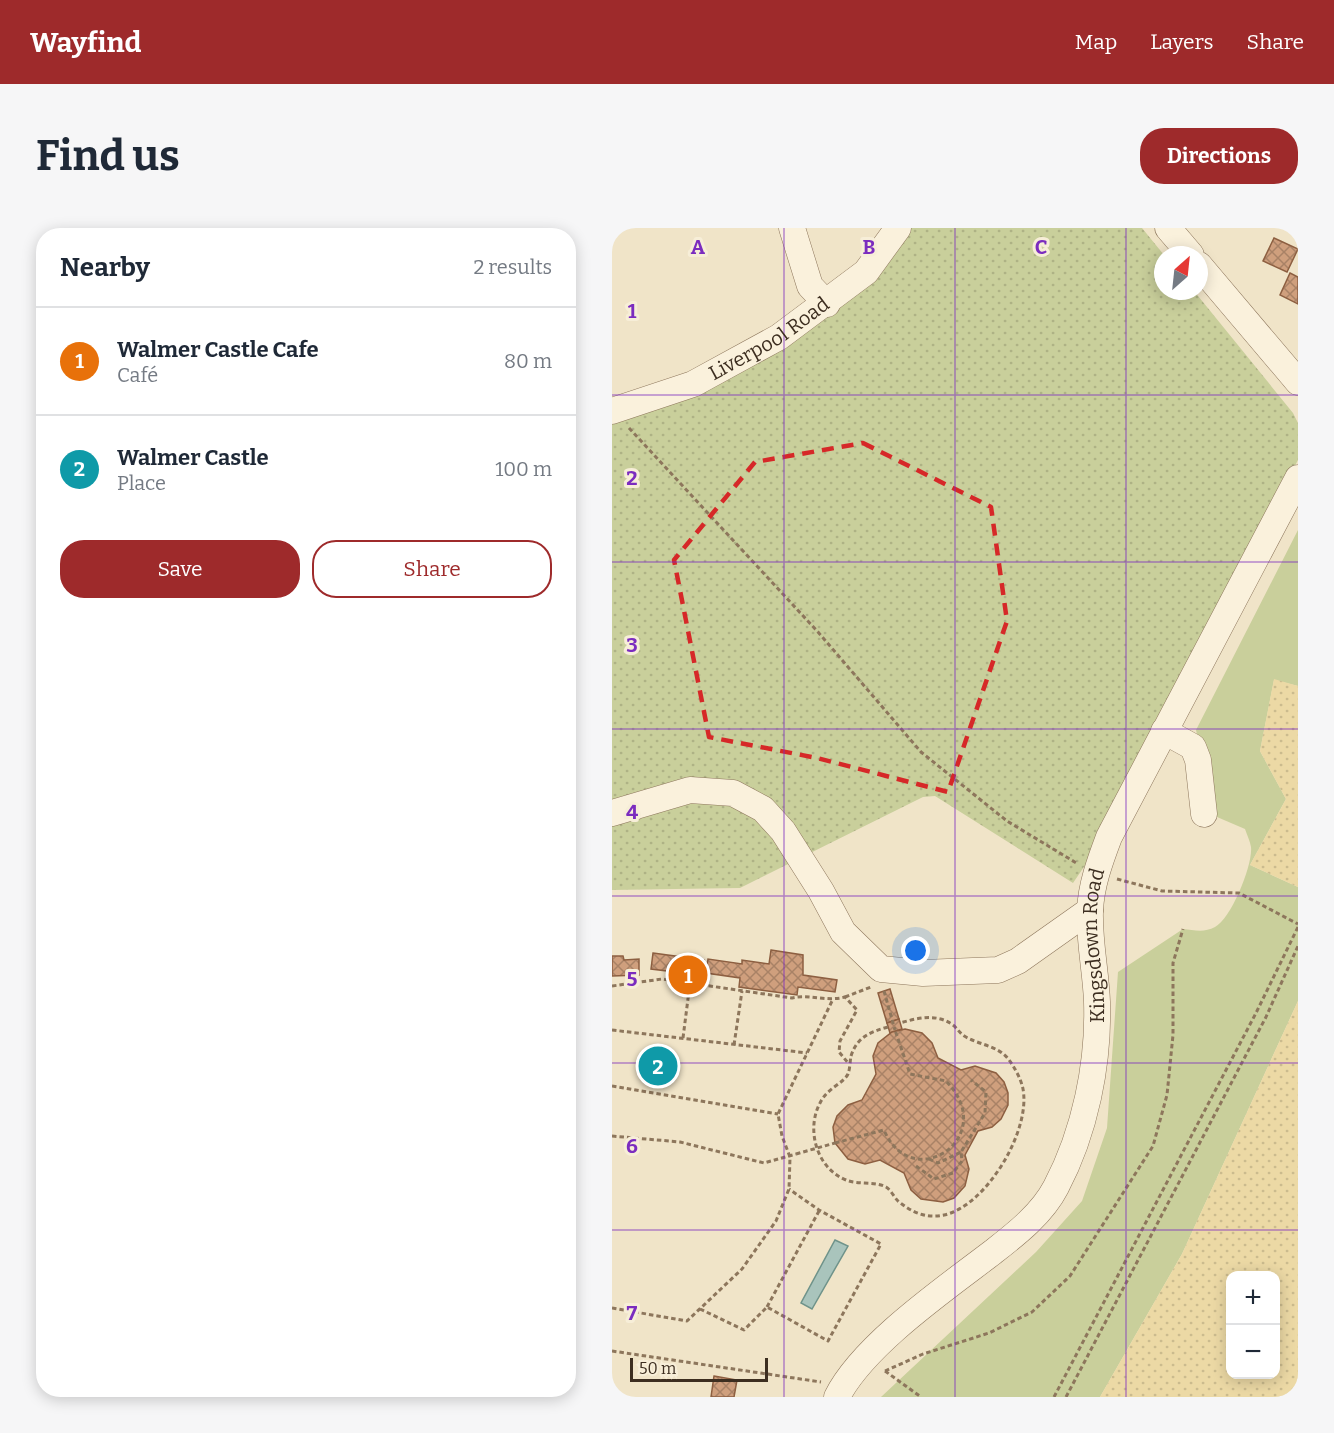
<!DOCTYPE html>
<meta charset="utf-8">
<style>
:root{--surface:#fff;--page:#f6f6f7;--text:#1f2937;--muted:#747a83;--line:#e0e1e3;--accent:#9e2a2b}
body{margin:0;font-family:Bitter,serif;background:var(--page);color:var(--text)}
.controls{position:absolute;right:18px;bottom:18px;display:grid;overflow:hidden;border-radius:12px;box-shadow:0 3px 15px #0003}
.controls button{width:54px;height:54px;display:grid;place-items:center;padding:0;border:0;border-bottom:2px solid var(--line);background:var(--surface);color:var(--text);font:30px sans-serif}
.compass{position:absolute;left:542px;top:18px;width:54px;height:54px;border-radius:50%;background:var(--surface);box-shadow:0 3px 15px #0003;rotate:27deg}
.scale{position:absolute;left:18px;bottom:15px;width:138px;box-sizing:border-box;padding-left:6px;border:3px solid #3d2e20;border-top:0;font-size:16px;line-height:21px;white-space:nowrap;color:#3d2e20;-webkit-text-stroke:4px #f7eed8;paint-order:stroke}
.you{position:absolute;left:304px;top:723px;width:21px;height:21px;margin:-15px;border:4px solid #fff;border-radius:50%;background:#1a73e8;box-shadow:0 0 0 9px #1a73e833}
.badge{display:grid;place-items:center;width:39px;height:39px;border-radius:50%;background:var(--accent);color:#fff;font-size:20px;font-weight:700}
.pin{position:absolute;translate:-50% -50%;border:3px solid #fff;box-shadow:0 2px 6px #0006}
.list{margin:0;padding:0;list-style:none}
h2{display:flex;justify-content:space-between;align-items:center;height:78px;margin:0;padding:0 24px;font-size:26px}
h2 small{font-size:20px;font-weight:400;color:var(--muted)}
.list li{display:grid;grid-template-columns:39px 1fr auto;gap:18px;align-items:center;box-sizing:border-box;height:108px;padding:0 24px;border-top:2px solid var(--line)}
.list b{display:block;font-size:22px;white-space:nowrap}
.list p{margin:0;font-size:20px;white-space:nowrap;color:var(--muted)}
.list em{font-size:20px;font-style:normal;color:var(--muted)}
.actions{display:flex;gap:12px;padding:18px 24px}
.actions a{flex:1;padding:14px 0;border:2px solid var(--accent);border-radius:24px;text-align:center;font-size:21px;color:var(--accent)}
.actions .main{background:var(--accent);color:#fff}
.map{position:relative;flex:none;width:686px;height:1169px;overflow:hidden;border-radius:24px}
header{display:flex;align-items:center;gap:36px;box-sizing:border-box;height:84px;padding:0 30px;background:var(--accent);color:#fff}
header strong{font-size:28px}
nav{display:flex;gap:33px;margin-inline-start:auto;font-size:21px}
.intro{display:flex;align-items:center;justify-content:space-between;box-sizing:border-box;height:144px;padding:0 36px}
h1{margin:0;font-size:42px}
.button{padding:15px 27px;border-radius:24px;background:var(--accent);color:#fff;font-size:21px;font-weight:700}
main{display:flex;gap:36px;padding:0 36px}
aside{flex:1;background:var(--surface);border-radius:24px;box-shadow:0 3px 15px #0003}
.map>svg:first-child{display:block}
</style>
<header>
<strong>Wayfind</strong>
<nav><a>Map</a><a>Layers</a><a>Share</a></nav>
</header>
<div class="intro"><h1>Find us</h1><a class="button">Directions</a></div>
<main>
<aside>
<h2>Nearby<small>2 results</small></h2>
<ul class="list">
<li><span class="badge" style="background:#e8710a">1</span><div><b>Walmer Castle Cafe</b><p>Café</p></div><em>80 m</em></li>
<li><span class="badge" style="background:#0f9aa8">2</span><div><b>Walmer Castle</b><p>Place</p></div><em>100 m</em></li>
</ul>
<div class="actions"><a class="main">Save</a><a>Share</a></div>
</aside>
<div class="map">
<svg width="686" height="1169" viewBox="0 0 686 1169">
<defs>
<pattern id="sand-dots" width="8" height="8" patternUnits="userSpaceOnUse" patternTransform="scale(1.5)"><rect width="8" height="8" fill="#ecd9a5"/><path d="M2 2h.1M6 6h.1" fill="none" stroke="#cbbb8e" stroke-width="1.8" stroke-linecap="round"/></pattern>
<pattern id="park-dots" width="8" height="8" patternUnits="userSpaceOnUse" patternTransform="scale(1.5)"><rect width="8" height="8" fill="#c9cf9b"/><path d="M2 2h.1M6 6h.1" fill="none" stroke="#aeb285" stroke-width="1.8" stroke-linecap="round"/></pattern>
<pattern id="building-cross-hatch" width="8" height="8" patternUnits="userSpaceOnUse" patternTransform="scale(1.5)"><rect width="8" height="8" fill="#cf9f7d"/><path d="M0 0l8 8M0 8l8-8" fill="none" stroke="#a98266"/></pattern>
</defs>
<rect width="100%" height="100%" fill="#f0e4c8"/>
<path fill="#c9cf9b" d="M686,302V458L662,452L648,523L674,571L638,637L686,659V773L570,1026L488,1169H269L424,1024L470,973L495,900L506,744L571,701C582,702 592,705 603,699C619,691 641,637 639,619C638,613 635,607 633,601L605,589L584,502Z"/>
<g fill="url(#sand-dots)" fill-rule="evenodd">
<path d="M662,451L686,458V659L638,637L674,571L648,523Z"/>
<path d="M686,773V1169H488L570,1026ZM618,1048H664V1146H618Z"/>
</g>
<path fill="url(#park-dots)" d="M297,0H530L552,27L551,63H582L681,185L686,195V232L476,633L461,655L323,568L311,569L128,660L0,662V190L82,166Z"/>
<path fill="#a9c4bc" stroke="#6f938a" stroke-width="1.5" d="M223,1012L236,1018L200,1081L189,1075Z"/>
<g fill="url(#building-cross-hatch)" stroke="#8d5f41" stroke-width="1.5">
<path d="M662,10L686,21L675,44L651,33Z"/>
<path d="M678,45L686,49V76L668,67Z"/>
<path d="M159,722L191,727V747L225,752L223,764L186,759L185,767L127,759L128,750L94,745L96,731L130,736V732L157,736Z"/>
<path d="M41,725L92,732L89,754L62,750L63,744L39,741Z"/>
<path d="M0,728H11L12,732L27,731V747L0,748Z"/>
<path d="M278,761L287,791L275,795L266,765Z"/>
<path d="M287,791L290,801L278,805L275,795Z"/>
<path d="M293,801L310,805L320,815L326,830L349,842L363,838L384,845L392,854L396,865V877L389,891L380,899L366,903L353,927L357,941L353,958L342,970L331,974L309,971L299,962L292,945L268,932L253,936L236,931L223,915L221,899L225,888L236,877L250,872L264,846L261,828L266,815L280,804Z"/>
<path d="M102,1148L125,1152L122,1169H99Z"/>
</g>
<g fill="none" stroke-linecap="round" stroke-linejoin="round">
<g stroke="#8d765c" stroke-width="27">
<g id="minor">
<path d="M180,0L198,58L215,76"/>
<path d="M556,0L579,27"/>
<path d="M587,37L686,154"/>
<path id="s1" d="M0,183L81,156L167,109L254,44L286,0"/>
<path d="M552,503L581,519L586,532L592,586"/>
<path d="M0,585L78,562L121,565L151,581L171,603L209,663L231,704L269,741L311,745L386,742L406,733L478,682"/>
<path id="s2" d="M225,1169C251,1117 334,1060 381,1024C404,1006 430,986 444,959C473,904 487,836 485,774C484,744 477,714 478,683C479,657 488,633 497,609L686,250"/>
</g>
</g>
<g stroke="#8d765c" stroke-width="3" stroke-dasharray="4.5 3" stroke-linecap="butt">
<path d="M17,200L206,404L309,524L395,593L466,636"/>
<path d="M505,651L550,663L627,665L686,696"/>
<path d="M0,758L50,751L180,770C198,766 215,774 233,769L245,782L228,813L227,824L237,836"/>
<path d="M233,769L259,759"/>
<path d="M276,799C258,804 245,809 239,828C238,833 238,841 236,846C231,856 215,860 208,875C194,901 204,940 234,952C246,957 263,953 274,959C279,962 282,969 286,973C299,984 314,991 332,987C374,978 419,903 411,861C409,851 403,840 397,832C387,818 368,817 354,809C348,806 346,801 341,797C325,785 305,790 288,795"/>
<path d="M0,802L195,825"/>
<path d="M71,810L78,755"/>
<path d="M122,817L130,763"/>
<path d="M0,858L166,886"/>
<path d="M0,908L68,914L152,935L184,926"/>
<path d="M223,915L272,902C300,968 389,909 334,853L298,846L283,802"/>
<path d="M317,931L326,935L349,924"/>
<path d="M304,938L322,951L341,945L350,933L349,924L373,885L374,864L359,852"/>
<path d="M155,1079L207,983"/>
<path d="M0,1080L75,1093L130,1041L164,993L177,961L178,929L170,908L166,886L220,773"/>
<path d="M88,1081L132,1102L155,1079L216,1113L269,1016L207,982L177,961"/>
<path d="M0,1123L209,1154"/>
<path d="M273,1143L311,1126L377,1105L420,1084L458,1048L541,918L555,867L561,807V735L571,701"/>
<path d="M273,1143L309,1169"/>
<path d="M442,1169L644,785L686,699"/>
<path d="M454,1169L654,789L686,718"/>
</g>
<use href="#minor" stroke="#faf1dc" stroke-width="26"/>
<g stroke="#8d765c" stroke-width="3" stroke-dasharray="4.5 3" stroke-linecap="butt">
<path d="M272,763L283,802"/>
<path d="M184,926L223,915"/>
</g>
</g>
<path fill="none" stroke="#d62828" stroke-width="4.5" stroke-dasharray="12 8" stroke-linejoin="round" d="M251,215L379,279L395,393L336,564L205,530L97,509L62,332L143,234Z"/>
<path fill="none" stroke="#7b2cbf" stroke-width="1.5" stroke-opacity="0.55" d="M172,0V1169M343,0V1169M514,0V1169M0,167H686M0,334H686M0,501H686M0,668H686M0,835H686M0,1002H686"/>
<g text-anchor="middle" stroke-width="6" stroke-linejoin="round" paint-order="stroke">
<g font-size="20" fill="#3d2e20" stroke="#f7eed8">
<text dy="7" stroke="none"><textPath href="#s1" startOffset="174">Liverpool Road</textPath></text>
<text dy="7" stroke="none"><textPath href="#s2" startOffset="554">Kingsdown Road</textPath></text>
</g>
</g>
<g font-size="20" text-anchor="middle" font-weight="bold" fill="#7b2cbf" stroke="#f7eed8" stroke-width="6" stroke-linejoin="round" paint-order="stroke">
<text x="86" y="26">A</text>
<text x="257" y="26">B</text>
<text x="429" y="26">C</text>
<text x="20" y="90">1</text>
<text x="20" y="257">2</text>
<text x="20" y="424">3</text>
<text x="20" y="591">4</text>
<text x="20" y="758">5</text>
<text x="20" y="925">6</text>
<text x="20" y="1092">7</text>
</g>
</svg>
<div class="controls">
<button>+</button>
<button>−</button>
</div>
<svg class="compass" viewBox="-18 -18 36 36"><path d="M0-13l5 13h-10z" fill="#e53935"/><path d="M0 13l5-13h-10z" fill="#747a83"/></svg>
<div class="scale">50 m</div>
<div class="you"></div>
<div class="pin badge" style="left:76px;top:747px;background:#e8710a">1</div>
<div class="pin badge" style="left:46px;top:838px;background:#0f9aa8">2</div>
</div>
</main>
